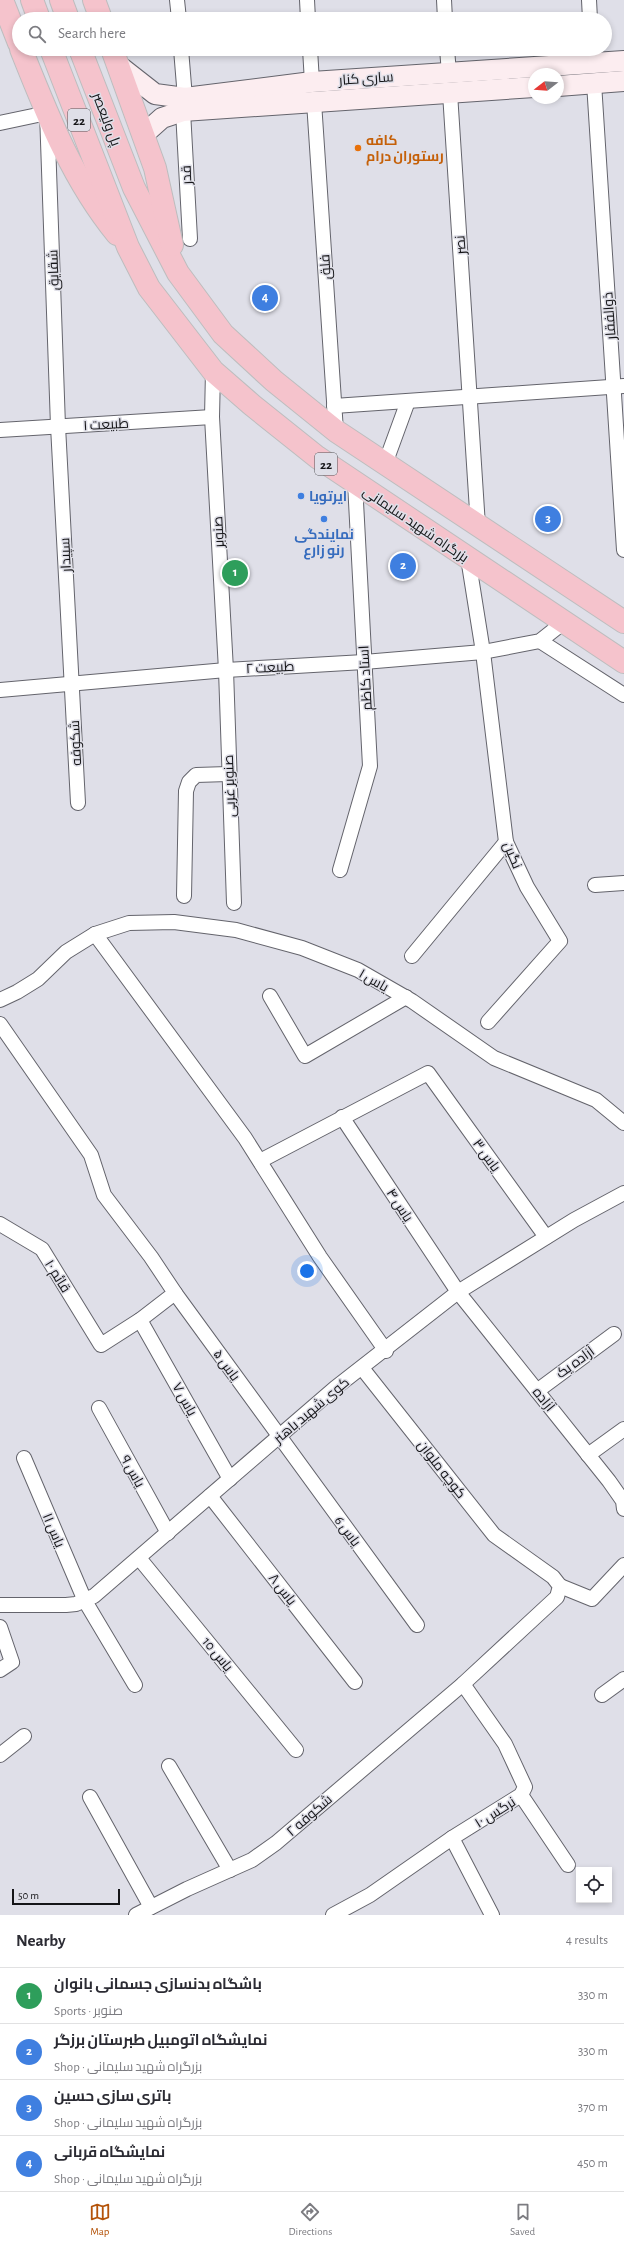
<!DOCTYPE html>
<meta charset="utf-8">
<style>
:root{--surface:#fff;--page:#f7f7f7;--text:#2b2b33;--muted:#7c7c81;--line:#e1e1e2;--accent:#b45309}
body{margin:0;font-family:"Alegreya Sans",Cairo,sans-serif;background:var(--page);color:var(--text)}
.controls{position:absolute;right:12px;bottom:12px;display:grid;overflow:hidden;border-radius:0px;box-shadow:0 2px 6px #0003}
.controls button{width:36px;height:36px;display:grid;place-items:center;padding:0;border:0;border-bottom:1px solid var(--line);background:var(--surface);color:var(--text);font:20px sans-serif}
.compass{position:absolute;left:528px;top:68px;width:36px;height:36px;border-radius:50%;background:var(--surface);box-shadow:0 2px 6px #0003;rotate:253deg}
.scale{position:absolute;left:12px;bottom:10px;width:108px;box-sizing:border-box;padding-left:4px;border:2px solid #151518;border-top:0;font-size:11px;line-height:14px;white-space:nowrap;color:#151518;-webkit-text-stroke:3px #dfdfe8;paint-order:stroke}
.you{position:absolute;left:307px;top:1271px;width:14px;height:14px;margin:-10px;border:3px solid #fff;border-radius:50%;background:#1a73e8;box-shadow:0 0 0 6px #1a73e833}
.badge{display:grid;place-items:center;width:26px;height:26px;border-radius:50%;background:var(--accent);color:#fff;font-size:13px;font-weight:700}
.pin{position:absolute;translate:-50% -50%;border:2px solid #fff;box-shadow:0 1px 4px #0006}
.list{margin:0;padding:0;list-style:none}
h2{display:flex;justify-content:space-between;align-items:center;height:52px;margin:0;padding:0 16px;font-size:17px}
h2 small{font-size:13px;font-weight:400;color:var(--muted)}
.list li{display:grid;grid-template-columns:26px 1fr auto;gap:12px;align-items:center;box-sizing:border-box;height:56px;padding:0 16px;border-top:1px solid var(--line)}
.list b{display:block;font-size:15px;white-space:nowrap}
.list p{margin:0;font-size:13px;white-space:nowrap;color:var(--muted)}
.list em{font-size:13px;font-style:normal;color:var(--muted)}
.icon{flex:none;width:22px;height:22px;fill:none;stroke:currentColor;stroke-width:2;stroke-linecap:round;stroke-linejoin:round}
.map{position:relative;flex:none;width:624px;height:1915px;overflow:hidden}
.search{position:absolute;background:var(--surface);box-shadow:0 2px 6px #0003;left:12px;right:12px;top:12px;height:44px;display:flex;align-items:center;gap:10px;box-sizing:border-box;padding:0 14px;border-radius:22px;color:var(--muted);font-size:15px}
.sheet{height:276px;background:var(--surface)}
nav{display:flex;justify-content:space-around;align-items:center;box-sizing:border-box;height:56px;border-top:1px solid var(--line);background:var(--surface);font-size:11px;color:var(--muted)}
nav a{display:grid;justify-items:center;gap:2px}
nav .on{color:var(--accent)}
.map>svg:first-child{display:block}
</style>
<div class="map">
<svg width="624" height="1915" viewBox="0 0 624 1915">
<rect width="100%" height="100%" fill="#dfdfe8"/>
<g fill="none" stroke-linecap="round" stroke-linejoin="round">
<g stroke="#64646c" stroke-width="16">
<g id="street">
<path d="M177,0L179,19"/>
<path d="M307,0L308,19"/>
<path d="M444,0L445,19"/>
<path d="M589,0L590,19"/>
<path d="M181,49L185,98"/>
<path d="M310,49L312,82"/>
<path d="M447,49L449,73"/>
<path d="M592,49L593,63"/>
<path d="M594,83L624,550"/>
<path d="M450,93L478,526"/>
<path d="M314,102L336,431"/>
<path d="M183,111L190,239"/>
<path d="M0,123L47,113L58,426L78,803"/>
<path d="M213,371L212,417L226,670L234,903"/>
<path d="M334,406L624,386"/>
<path d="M0,430L212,417"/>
<path d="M385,464L408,401"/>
<path d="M468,558L483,652L506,842L527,887L560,941L488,1022"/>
<path d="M540,641L624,695"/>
<path d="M0,690L226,670L364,662L483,652L540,641L564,622"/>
<path d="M340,870L370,766L355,483"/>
<path d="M595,885L624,883"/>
<path d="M184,896L186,791L189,782L196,775L228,774"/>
<path d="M95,934L245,1138L320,1257L386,1351"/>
<path d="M412,956L506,842"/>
<path d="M270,996L305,1056L406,997"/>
<path d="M0,1000L17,992L38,979L66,952L95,934L129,923L174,922L236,930L302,948L358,970L412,1001L494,1058L596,1100L624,1123"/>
<path d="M0,1024L91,1155L104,1195L151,1257L175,1293L140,1320L101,1345L42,1249L0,1224"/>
<path d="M342,1117L458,1292L609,1481L623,1501L624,1509"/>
<path d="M260,1161L428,1073L546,1237"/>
<path d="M175,1293L417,1625"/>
<path d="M140,1320L230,1479"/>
<path d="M537,1391L614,1334"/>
<path d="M99,1408L168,1533"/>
<path d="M588,1455L624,1429"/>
<path d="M24,1458L85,1601L135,1685"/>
<path d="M210,1496L355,1682"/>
<path d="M139,1558L296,1750"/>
<path d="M560,1586L592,1599L624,1565"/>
<path d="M0,1605H66L76,1604L94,1596L335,1388L458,1292L574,1220L624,1193"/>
<path d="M0,1627L12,1662L0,1670"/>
<path d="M463,1684L505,1744L525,1787L521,1795L452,1838L492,1915"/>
<path d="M602,1695L624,1679"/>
<path d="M0,1755L24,1736"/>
<path d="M169,1766L230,1870"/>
<path d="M521,1795L568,1865"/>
<path d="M90,1797L151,1907"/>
<path d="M136,1915L187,1889L252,1860L276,1843L463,1684L557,1597L560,1586L553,1577L494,1535L362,1368"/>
<path d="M333,1915L370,1895L452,1838"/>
</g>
</g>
<g stroke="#64646c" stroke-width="22">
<g id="secondary">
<path d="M118,65L155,94L185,98L312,82L624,61"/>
<path d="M558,86L624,81"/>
<path d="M143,135L162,118L183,111L534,87"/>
</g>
</g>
<g stroke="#bdbdbe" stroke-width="24">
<g id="highway">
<path d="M2,0L19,43"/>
<path d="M32,0L39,19"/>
<path d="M61,0L68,19"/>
<path d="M94,0L101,19"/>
<path d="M21,49C47,114 72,179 117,234"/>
<path d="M51,49L128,247L149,288L213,371L252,405L317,457L624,662"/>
<path d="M80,49L134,188L178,273L223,334L274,381L336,431L624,622"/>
<path d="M112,49L155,168L172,245"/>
</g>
</g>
<use href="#street" stroke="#fff" stroke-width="14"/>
<use href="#secondary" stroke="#fcedf0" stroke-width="20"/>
<use href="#highway" stroke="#f5c3cc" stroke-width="22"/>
</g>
<circle fill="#e8710a" stroke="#dfdfe8" stroke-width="1.5" cx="358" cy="148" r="4"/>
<g fill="#3f7fe0" stroke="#dfdfe8" stroke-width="1.5">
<circle cx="301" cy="496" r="4"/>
<circle cx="324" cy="519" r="4"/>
</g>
<g text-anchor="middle" stroke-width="3" stroke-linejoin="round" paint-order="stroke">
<g fill="#dfdfe8" stroke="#525256" stroke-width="1">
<rect x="68" y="109" width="22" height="22" rx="3"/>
<rect x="315" y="453" width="22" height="22" rx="3"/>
</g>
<g font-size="13" font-weight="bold" fill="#151518">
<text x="79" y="125">22</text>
<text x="326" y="469">22</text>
</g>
<g font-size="14" fill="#151518" stroke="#dfdfe8">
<text transform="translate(366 78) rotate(-4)" y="5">ساری کنار</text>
<text transform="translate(107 119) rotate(69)" y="5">پل ولیعصر</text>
<text transform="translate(186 175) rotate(-93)" y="5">قدر</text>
<text transform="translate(460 245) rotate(-94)" y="5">نصر</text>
<text transform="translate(325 267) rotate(-94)" y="5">فلق</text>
<text transform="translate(53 270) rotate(-92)" y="5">شقایق</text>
<text transform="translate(609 316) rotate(-94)" y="5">ذوالفقار</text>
<text transform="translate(106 424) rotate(-3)" y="5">طبیعت ۱</text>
<text transform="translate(416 524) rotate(34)" y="5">بزرگراه شهید سلیمانی</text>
<text transform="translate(218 532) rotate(-93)" y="5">صنوبر</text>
<text transform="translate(65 555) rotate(-93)" y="5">سپیدار</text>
<text transform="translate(270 667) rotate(-3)" y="5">طبیعت ۲</text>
<text transform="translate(365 678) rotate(-93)" y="5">استاد کاظم</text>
<text transform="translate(75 743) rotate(-93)" y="5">شکوفه</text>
<text transform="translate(229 786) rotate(-92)" y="5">صنوبر غربی</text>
<text transform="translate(513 855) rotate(67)" y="5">نگین</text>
<text transform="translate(374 980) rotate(30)" y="5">یاس ۱</text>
<text transform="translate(487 1155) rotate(54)" y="5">یاس ۳</text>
<text transform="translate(400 1205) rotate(57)" y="5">یاس ۴</text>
<text transform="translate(58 1276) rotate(58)" y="5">قائم ۱۰</text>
<text transform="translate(575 1362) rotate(-36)" y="5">آزاده یک</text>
<text transform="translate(227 1365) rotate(54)" y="5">یاس ۵</text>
<text transform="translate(185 1399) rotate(61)" y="5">یاس ۷</text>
<text transform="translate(544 1399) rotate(51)" y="5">آزاده</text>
<text transform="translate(311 1410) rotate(-40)" y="5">کوی شهید باهنر</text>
<text transform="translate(442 1469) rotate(52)" y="5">کوچه ملوان</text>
<text transform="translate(133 1471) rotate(61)" y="5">یاس ۹</text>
<text transform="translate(54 1530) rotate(67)" y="5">یاس ۱۱</text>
<text transform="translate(348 1531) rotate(54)" y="5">یاس 6</text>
<text transform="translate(283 1589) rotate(52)" y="5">یاس ۸</text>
<text transform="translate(218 1654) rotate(51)" y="5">یاس 10</text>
<text transform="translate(495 1812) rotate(-32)" y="5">نرگس ۱۰</text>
<text transform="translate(309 1815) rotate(-41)" y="5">شکوفه ۲</text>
</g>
<g font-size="14" font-weight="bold" fill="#c56008" stroke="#dfdfe8" text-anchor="start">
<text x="366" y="145">کافه<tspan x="366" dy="16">رستوران درام</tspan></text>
</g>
<g font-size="14" font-weight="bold" fill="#366cbe" stroke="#dfdfe8" text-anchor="start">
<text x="309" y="501">ایرتویا</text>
<text x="324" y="539" text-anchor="middle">نمایندگی<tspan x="324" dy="16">رنو زارع</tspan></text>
</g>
</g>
</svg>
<div class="controls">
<button><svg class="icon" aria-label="locate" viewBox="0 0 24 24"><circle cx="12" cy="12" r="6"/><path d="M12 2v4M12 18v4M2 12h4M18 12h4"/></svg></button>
</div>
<svg class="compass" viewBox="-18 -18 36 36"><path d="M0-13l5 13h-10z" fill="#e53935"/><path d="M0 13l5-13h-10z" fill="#7c7c81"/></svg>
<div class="scale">50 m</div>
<div class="you"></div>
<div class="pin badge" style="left:235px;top:573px;background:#2e9e5b">1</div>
<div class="pin badge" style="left:403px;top:566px;background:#3f7fe0">2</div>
<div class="pin badge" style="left:548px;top:519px;background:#3f7fe0">3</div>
<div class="pin badge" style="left:265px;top:298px;background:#3f7fe0">4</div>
<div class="search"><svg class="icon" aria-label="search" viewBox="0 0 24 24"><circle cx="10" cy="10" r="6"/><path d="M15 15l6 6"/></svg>Search here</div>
</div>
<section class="sheet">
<h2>Nearby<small>4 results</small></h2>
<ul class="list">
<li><span class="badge" style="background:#2e9e5b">1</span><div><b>باشگاه بدنسازی جسمانی بانوان</b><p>Sports · صنوبر</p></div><em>330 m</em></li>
<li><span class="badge" style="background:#3f7fe0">2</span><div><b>نمایشگاه اتومبیل طبرستان برزگر</b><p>Shop · بزرگراه شهید سلیمانی</p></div><em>330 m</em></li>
<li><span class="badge" style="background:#3f7fe0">3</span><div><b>باتری سازی حسین</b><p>Shop · بزرگراه شهید سلیمانی</p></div><em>370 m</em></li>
<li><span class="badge" style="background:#3f7fe0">4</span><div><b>نمایشگاه قربانی</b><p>Shop · بزرگراه شهید سلیمانی</p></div><em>450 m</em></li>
</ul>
</section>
<nav>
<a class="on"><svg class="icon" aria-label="map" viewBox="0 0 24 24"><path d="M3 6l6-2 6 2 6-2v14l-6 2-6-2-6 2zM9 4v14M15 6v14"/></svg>Map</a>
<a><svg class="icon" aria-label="directions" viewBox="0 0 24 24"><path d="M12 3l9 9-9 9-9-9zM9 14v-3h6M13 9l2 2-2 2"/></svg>Directions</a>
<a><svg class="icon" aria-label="saved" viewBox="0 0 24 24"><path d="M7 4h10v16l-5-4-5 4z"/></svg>Saved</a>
</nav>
